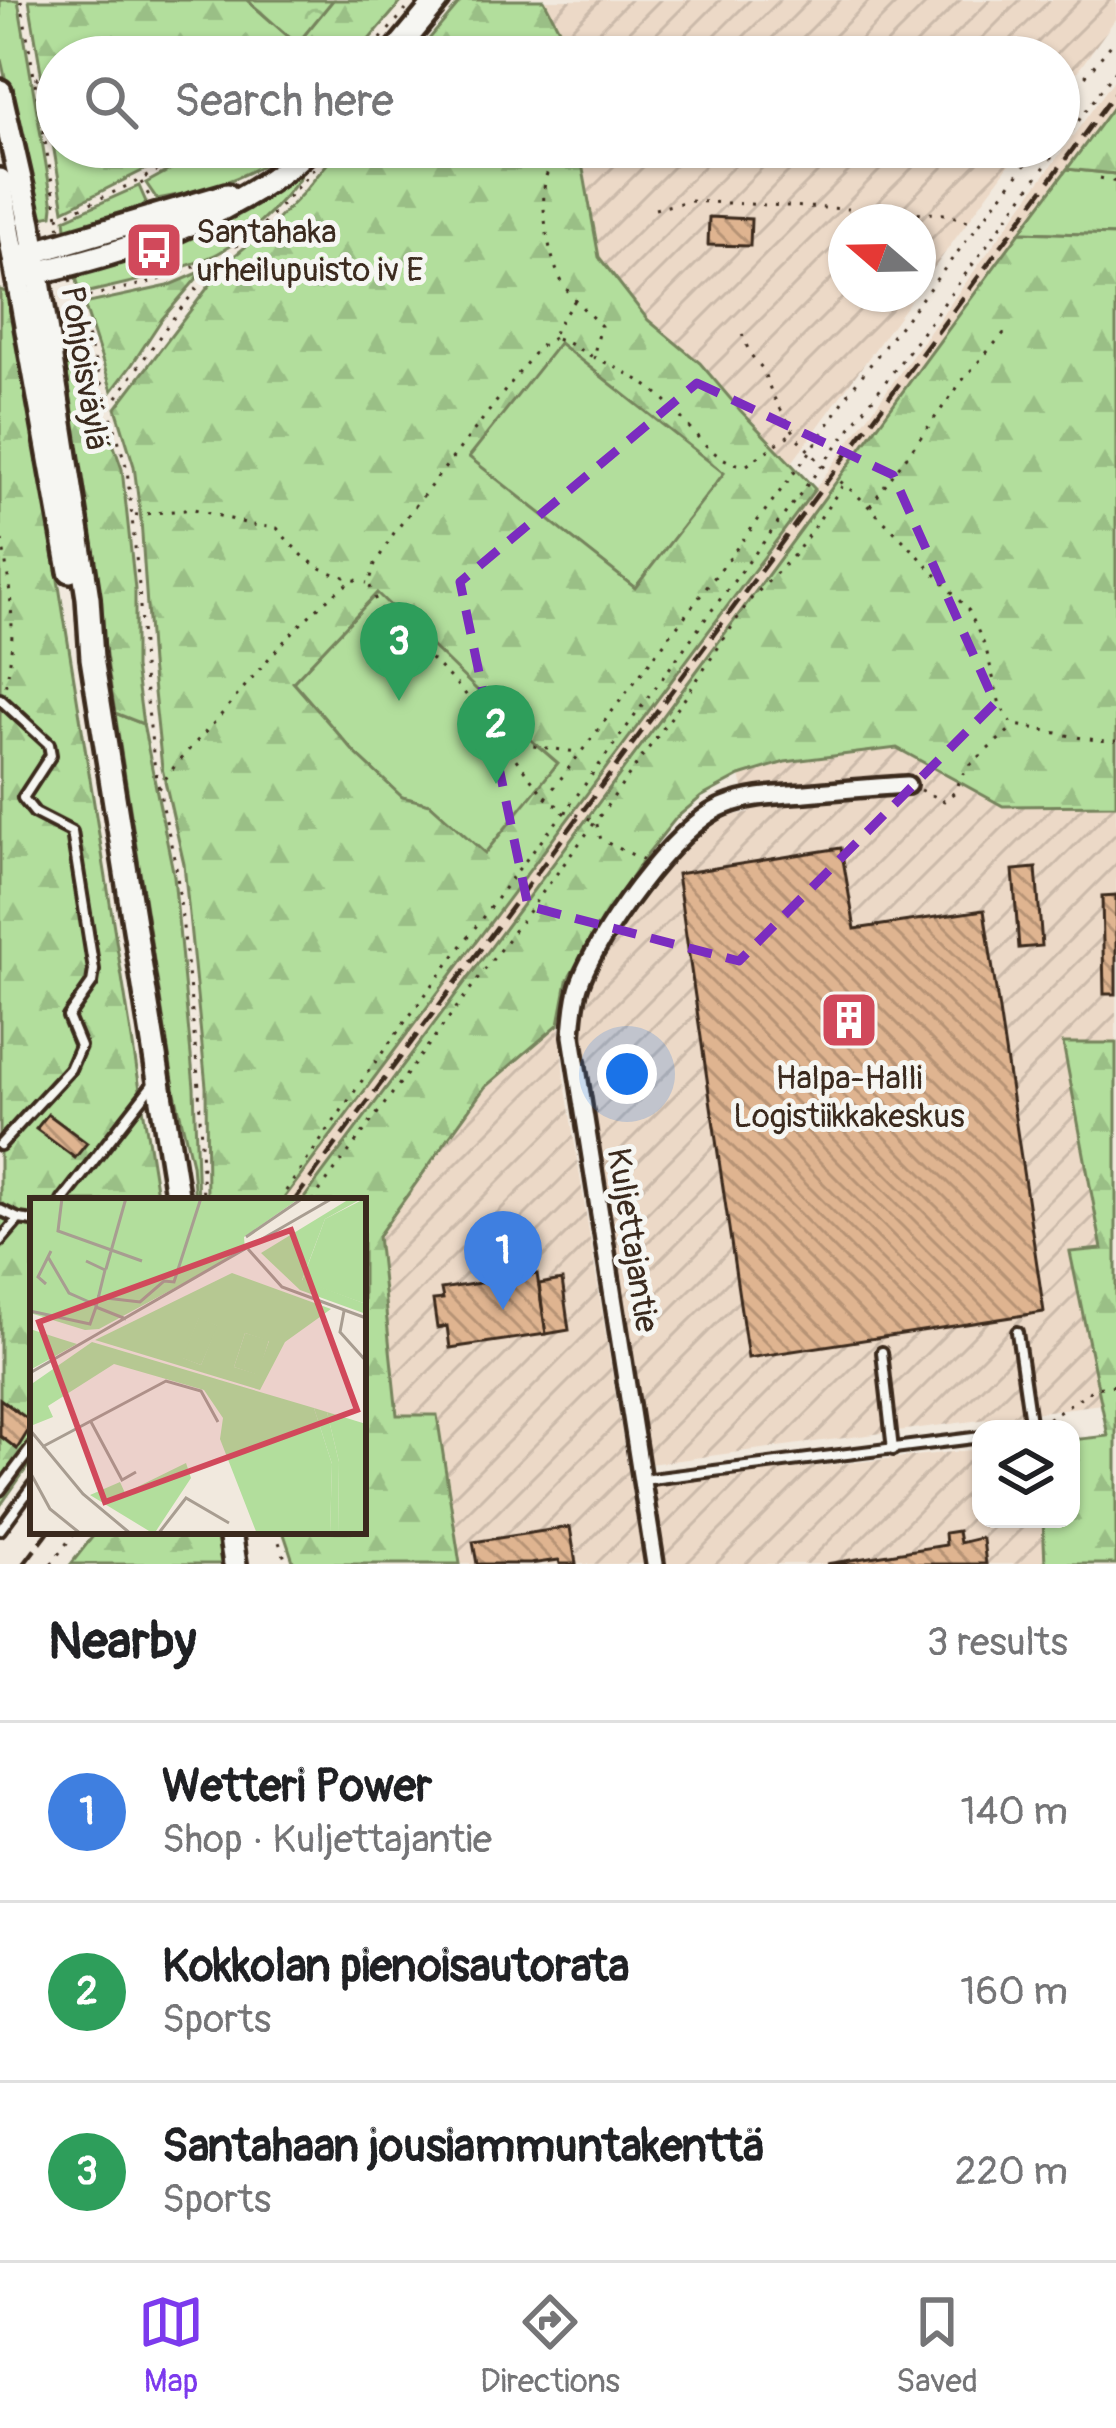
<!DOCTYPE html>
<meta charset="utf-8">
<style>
:root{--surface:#fff;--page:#f2f2f2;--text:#202124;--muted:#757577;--line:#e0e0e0;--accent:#7c3aed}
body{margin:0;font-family:Pangolin,sans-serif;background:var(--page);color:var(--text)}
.controls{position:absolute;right:36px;bottom:36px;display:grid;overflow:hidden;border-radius:24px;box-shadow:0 3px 9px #0004}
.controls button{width:108px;height:108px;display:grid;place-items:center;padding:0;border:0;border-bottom:3px solid var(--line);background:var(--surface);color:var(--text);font:60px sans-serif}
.compass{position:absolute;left:828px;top:204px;width:108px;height:108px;border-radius:50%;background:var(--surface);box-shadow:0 3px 9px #0004;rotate:290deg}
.you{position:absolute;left:627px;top:1074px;width:42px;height:42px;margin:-30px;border:9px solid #fff;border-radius:50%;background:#1a73e8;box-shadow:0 0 0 18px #1a73e833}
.badge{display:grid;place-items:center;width:78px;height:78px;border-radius:50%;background:var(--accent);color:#fff;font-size:39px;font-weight:700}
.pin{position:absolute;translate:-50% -99px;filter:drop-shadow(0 3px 6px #0008)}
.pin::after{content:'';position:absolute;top:63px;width:42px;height:36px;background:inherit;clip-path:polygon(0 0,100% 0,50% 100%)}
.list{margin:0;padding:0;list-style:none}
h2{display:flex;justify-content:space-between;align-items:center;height:156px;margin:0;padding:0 48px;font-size:51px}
h2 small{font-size:39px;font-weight:400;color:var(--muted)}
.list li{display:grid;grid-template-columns:78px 1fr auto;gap:36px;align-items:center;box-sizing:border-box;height:180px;padding:0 48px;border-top:3px solid var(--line)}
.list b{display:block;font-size:45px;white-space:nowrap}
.list p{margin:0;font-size:39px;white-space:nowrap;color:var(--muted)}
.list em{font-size:39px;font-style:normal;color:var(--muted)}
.icon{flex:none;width:66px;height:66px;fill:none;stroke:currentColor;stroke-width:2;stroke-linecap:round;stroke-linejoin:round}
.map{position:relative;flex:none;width:1116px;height:1564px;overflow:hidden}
.search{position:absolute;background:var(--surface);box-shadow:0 3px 9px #0004;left:36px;right:36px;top:36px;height:132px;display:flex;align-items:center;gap:30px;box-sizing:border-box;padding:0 42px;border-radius:66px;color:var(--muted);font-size:45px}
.sheet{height:696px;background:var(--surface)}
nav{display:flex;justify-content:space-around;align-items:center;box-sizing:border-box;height:168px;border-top:3px solid var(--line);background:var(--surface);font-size:33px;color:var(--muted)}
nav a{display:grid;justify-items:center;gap:6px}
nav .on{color:var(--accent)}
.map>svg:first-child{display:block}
</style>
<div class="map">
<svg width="1116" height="1564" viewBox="0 0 1116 1564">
<defs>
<pattern id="industrial-furrows" width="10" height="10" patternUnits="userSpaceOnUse" patternTransform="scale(3)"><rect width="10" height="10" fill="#ecd9c7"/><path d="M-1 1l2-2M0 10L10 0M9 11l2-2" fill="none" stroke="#cbbaaa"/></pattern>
<pattern id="forest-firs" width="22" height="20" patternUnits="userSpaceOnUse" patternTransform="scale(3)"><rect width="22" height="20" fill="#b2de9c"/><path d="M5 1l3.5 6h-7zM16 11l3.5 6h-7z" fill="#9abf86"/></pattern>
<pattern id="park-crowns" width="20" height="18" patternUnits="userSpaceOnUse" patternTransform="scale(3)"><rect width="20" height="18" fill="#b2de9c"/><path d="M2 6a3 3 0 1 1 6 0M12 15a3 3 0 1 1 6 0" fill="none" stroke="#9abf86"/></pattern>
<pattern id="building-back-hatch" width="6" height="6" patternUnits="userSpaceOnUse" patternTransform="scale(3)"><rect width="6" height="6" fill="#dfb490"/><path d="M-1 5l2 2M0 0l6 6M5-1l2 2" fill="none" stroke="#b69375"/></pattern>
</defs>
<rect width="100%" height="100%" fill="#f1e9de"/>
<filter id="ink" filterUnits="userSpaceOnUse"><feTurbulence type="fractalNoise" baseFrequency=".00833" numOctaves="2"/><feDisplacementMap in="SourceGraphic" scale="24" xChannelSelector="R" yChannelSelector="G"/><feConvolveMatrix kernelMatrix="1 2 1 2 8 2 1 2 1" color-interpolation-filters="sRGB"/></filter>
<g filter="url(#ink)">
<path fill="#ecd9c7" d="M1116,77V102L734,621L302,1201H282L815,489Z"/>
<g fill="url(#industrial-furrows)">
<path d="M544,0H1116V18L1059,97V57H566L561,33Z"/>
<path d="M581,147H1022L918,290V222H846V294H915L791,464L700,363L648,320L599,257Z"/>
<path d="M897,748L1003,806L1116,805V1043L1063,1044L1103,1250L1070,1253L1101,1404L649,1464L581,1036L584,991L592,972L636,904L694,831L715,819L750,812L740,776L785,762Z"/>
<path d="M559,1024L564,1077L643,1564H460L437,1415L397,1416L378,1236L485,1087Z"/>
<path d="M981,1449V1519H1043L1045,1564H666L651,1484Z"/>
</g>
<g fill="#b2de9c" stroke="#76845d" stroke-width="3">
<path d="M0,0H18L53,206L52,215L37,218L0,55Z"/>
<path d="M211,147H292C247,178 210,190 157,199L146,183Z"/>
<path d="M1067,169L1116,174V235L1020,232Z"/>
<path d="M296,177L300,178C279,205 251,233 222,251C206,261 185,266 167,272L158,246L246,209Z"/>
<path d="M139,186L146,202L138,211L67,237L65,219Z"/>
<path d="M140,252L149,278L81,294L74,271Z"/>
<path d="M559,342L725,473L635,588L468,457Z"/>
<path d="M377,592L508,720L559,764L485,854L430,804L402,797L354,752L293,682Z"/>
<path d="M115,713L143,724L174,876L194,1087L198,1201H195L192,1164L175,1093Z"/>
</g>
<g fill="url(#forest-firs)" stroke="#76845d" stroke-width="3" fill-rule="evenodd">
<path d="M29,0H247L297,44L333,0H403L354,57H57V147H190L64,210Z"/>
<path d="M462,0H544L561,33L565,57H414Z"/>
<path d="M1116,103V174L1067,169Z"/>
<path d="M341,147H579L599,257L648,320L700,363L740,410L815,489L282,1201H207L206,1086L184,864L162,768L151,664L141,520L134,466L116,408L228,261L271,226L303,193ZM559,343L724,473L635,588L469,457ZM377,593L508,720L558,763L485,853L430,804L402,797L354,752L293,682Z"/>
<path d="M1020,232L1116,235V805L1003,806L897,748L785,762L740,776L701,797L676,818L648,853L602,920L567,981L559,1024L485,1087L378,1236L397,1415H437L460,1564H294L283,1531H363V1201H302L734,621Z"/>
<path d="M203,271L162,319L131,366L112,391L84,304L168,286Z"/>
<path d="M0,290L12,294L158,1201H33V1459L0,1506Z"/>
<path d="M79,327L101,409L122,469L135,589V667L143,724L115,713C95,590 82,466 62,342Z"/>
<path d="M1063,1043H1116V1564H1045L1043,1519H1071V1440L1108,1436L1070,1252L1102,1249Z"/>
<path d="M97,1531H216L221,1564H71Z"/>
</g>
<path fill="url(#park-crowns)" stroke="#76845d" stroke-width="3" d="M247,0H333L297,44Z"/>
<g fill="url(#building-back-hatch)" stroke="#3b2a1e" stroke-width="3">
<path d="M709,217L751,219L750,246L708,245Z"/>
<path d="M841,848L855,929L984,910L1044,1312L748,1358L677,874Z"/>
<path d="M1036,868L1042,946L1019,948L1013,870Z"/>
<path d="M1116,895V994H1104L1102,896Z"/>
<path d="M48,1114L87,1143L75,1158L36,1129Z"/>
<path d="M537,1274L546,1334L450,1348L447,1326L437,1328L433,1300L443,1299L441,1289Z"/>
<path d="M562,1280L569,1330L546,1334L539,1284Z"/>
<path d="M0,1399L33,1423L17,1449L0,1436Z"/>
<path d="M570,1527L576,1564H560L559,1560L530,1564H477L473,1542Z"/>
<path d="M958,1531L960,1543L980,1538L983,1540L986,1564H826L946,1545L945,1533Z"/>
</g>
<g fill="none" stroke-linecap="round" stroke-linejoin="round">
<g stroke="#3b2a1e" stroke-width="16">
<g id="service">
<path d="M0,699L49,744L51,755L23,798L35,813L72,832L94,970L92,983L68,1017L80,1046L70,1069L0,1145"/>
<path d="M62,1201L154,1083"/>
<path d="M0,1210L19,1219L33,1221"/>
<path d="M0,1241L19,1219"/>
<path d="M1017,1332L1031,1429"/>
<path d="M882,1352L893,1450"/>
<path d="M643,1480L981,1437"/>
<path d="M0,1490L33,1446"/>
<path d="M0,1530L33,1485"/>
</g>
</g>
<g stroke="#3b2a1e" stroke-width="24">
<path id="minor" d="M655,1564L572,1036C573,1021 574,1005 578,990C591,941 677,824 724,806C751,795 778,795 806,793C840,790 874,787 907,785"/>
</g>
<g stroke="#3b2a1e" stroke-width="30">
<g id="secondary">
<path d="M391,57L438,0"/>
<path d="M0,91L30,223L88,598L92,658L178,1201"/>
<path d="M0,180L70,571"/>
<path d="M21,256L227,195"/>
<path d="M26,275C128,253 234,218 312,147"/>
<path d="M230,1531L235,1564"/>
</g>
</g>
<g stroke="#3b2a1e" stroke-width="3" stroke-dasharray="3 9" stroke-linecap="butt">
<path d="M21,0L60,229"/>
<path d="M355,57L368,53"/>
<path d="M365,57L406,10"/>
<path d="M36,77L57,96"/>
<path d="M1059,116L1082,80L1116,39"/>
<path d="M571,147C561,155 549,164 546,177C539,203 549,259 562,282C572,299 587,312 601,326L593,357L568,343L553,338L556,327L575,300"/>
<path d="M1100,178L1116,182"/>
<path d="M141,182L151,199"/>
<path d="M655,209L688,201L946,214L974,223"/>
<path d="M58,218L140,180L201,147"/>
<path d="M149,260L156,280"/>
<path d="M70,279L127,469L139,586L143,667L155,770L176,867L187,961L199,1087L203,1201"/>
<path d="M77,299L156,281L222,257L266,222L317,165"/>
<path d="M742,334L750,354L762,368L773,396L798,439L831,474L856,494L914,551L969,611L986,649L1000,705L1013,725C1048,729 1080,741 1116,741"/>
<path d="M553,338L539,347L394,533L375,564L369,584L378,606L463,691L546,798L565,811L596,821L601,840L644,860"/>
<path d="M593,357C616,367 639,378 659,395C686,417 709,465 747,465L792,433"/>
<path d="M110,407L167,326L219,261"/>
<path d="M870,506L965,377L1005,332"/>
<path d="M135,515L194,509L252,525L277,528C309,566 319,571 367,583"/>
<path d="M0,528C10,587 19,634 4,692"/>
<path d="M483,715L525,745L577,752"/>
<path d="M159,789C177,758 204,736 226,709C264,664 304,613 353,580"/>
<path d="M920,790L944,801L955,792L959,779L970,765L1012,728"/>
<path d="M546,798L810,452L853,387L1039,147"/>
<path d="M279,1201L368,1072L514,875L570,805L709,614L911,348L1116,70"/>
<path d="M312,1201L596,821L685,698L749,601L796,553L843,485"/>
<path d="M363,1395L372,1393"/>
<path d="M1038,1425L1095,1388L1116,1385"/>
<path d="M275,1531L287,1564"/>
<path d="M51,1564L76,1531"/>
</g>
<use href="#service" stroke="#f6f6f2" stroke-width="8"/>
<use href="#minor" stroke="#f6f6f2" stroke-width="15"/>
<use href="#secondary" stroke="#f6f6f2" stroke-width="21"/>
<g stroke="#3b2a1e" stroke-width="4.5" stroke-dasharray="18 9" stroke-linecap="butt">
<path d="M294,1201L1116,91"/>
<path d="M24,1564L49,1531"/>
</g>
</g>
</g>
<path fill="none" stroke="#7b2cbf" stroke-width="9" stroke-dasharray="24 15" stroke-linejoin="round" d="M697,383L893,475L995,703L739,961L528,906L460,582Z"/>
<defs>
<g id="bus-square" transform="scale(3)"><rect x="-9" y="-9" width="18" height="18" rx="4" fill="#d1495b" stroke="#f6f6f2"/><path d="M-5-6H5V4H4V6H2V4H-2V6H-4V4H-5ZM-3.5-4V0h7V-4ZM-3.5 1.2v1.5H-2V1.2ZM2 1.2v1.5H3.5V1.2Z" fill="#fff"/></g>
<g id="building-square" transform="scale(3)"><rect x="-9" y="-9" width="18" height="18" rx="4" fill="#d1495b" stroke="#f6f6f2"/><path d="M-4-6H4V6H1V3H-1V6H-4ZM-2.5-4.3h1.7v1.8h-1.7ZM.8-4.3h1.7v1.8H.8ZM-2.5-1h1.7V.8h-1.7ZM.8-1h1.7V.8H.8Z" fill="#fff"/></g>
</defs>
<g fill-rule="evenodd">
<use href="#bus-square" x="154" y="250"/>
<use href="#building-square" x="849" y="1020"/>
</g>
<g text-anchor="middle" stroke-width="10" stroke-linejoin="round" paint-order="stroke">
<g font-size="33" fill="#3b2a1e" stroke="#f6f6f2" text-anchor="start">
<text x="196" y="243">Santahaka<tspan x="196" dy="38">urheilupuisto iv E</tspan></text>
<text x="849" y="1089" text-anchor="middle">Halpa-Halli<tspan x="849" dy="38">Logistiikkakeskus</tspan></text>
</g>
<g font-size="33" fill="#3b2a1e" stroke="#f6f6f2">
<text transform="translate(86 368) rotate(81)" y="12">Pohjoisväylä</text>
<text transform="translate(634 1240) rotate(81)" y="12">Kuljettajantie</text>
</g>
</g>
<g transform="translate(30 1198)">
<rect width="336" height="336" fill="#f1e9de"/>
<path d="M169,119L188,128L171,167L152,160ZM215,135L239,142L228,177L204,169ZM284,210L297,214L309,264L308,336H300L302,266Z" fill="#b2de9c"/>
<path d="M0,0H270L214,39L215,52L69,131L55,132L0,115ZM321,0H333L295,21L272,82L336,106V116L270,92L231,55ZM202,75L301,111L255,144L230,192L65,142ZM169,120L187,128L171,167L153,160ZM215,135L239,143L227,176L204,169ZM0,131L31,141L47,146L0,172ZM62,144L284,210L302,266L300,336H227L190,241L193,220L174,192L84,166L18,208L23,219L3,227V185ZM297,214L336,226V336H308L309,264ZM156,265L161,280L124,336L60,297L90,284L95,295Z" fill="#b2de9c" fill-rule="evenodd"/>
<path d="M336,0V106L272,83L295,21Z" fill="#b2de9c"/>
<path fill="none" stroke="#a89d91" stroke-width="3" d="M32,0L28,33L112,63M216,39L273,0M218,51L252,89L336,120M18,59L39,95L66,107M56,63L75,72L66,109L96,121M76,71L96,0M16,86L8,79L21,53M67,99L110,104L134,83L144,84L171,0M0,113L60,126L66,109M314,113L310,134L336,163M0,175L303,0M60,222L92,282L106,274M0,232L53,296L101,336M12,249L136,183L171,193L188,224M0,274L20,311L51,336M128,336L156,300L199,325"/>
<path fill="#d1495b" fill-opacity="0.15" stroke="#d1495b" stroke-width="6" d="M261,32L327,212L75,304L9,124Z"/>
<rect width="336" height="336" fill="none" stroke="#3b2a1e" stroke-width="6"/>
</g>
</svg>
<div class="controls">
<button><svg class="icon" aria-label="layers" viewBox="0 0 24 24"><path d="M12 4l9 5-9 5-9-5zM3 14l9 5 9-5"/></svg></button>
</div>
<svg class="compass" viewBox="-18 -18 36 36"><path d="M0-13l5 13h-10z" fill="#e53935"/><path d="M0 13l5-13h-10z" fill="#757577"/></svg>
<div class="you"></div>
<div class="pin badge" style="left:503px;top:1310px;background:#3f7fe0">1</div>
<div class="pin badge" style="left:496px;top:784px;background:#2e9e5b">2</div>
<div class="pin badge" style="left:399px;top:701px;background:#2e9e5b">3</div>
<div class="search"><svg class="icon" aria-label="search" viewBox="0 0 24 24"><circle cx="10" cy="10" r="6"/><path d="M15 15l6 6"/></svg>Search here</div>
</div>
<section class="sheet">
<h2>Nearby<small>3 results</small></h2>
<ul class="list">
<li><span class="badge" style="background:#3f7fe0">1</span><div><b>Wetteri Power</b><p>Shop · Kuljettajantie</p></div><em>140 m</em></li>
<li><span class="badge" style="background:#2e9e5b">2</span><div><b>Kokkolan pienoisautorata</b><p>Sports</p></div><em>160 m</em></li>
<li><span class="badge" style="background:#2e9e5b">3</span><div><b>Santahaan jousiammuntakenttä</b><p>Sports</p></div><em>220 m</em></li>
</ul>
</section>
<nav>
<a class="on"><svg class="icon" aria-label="map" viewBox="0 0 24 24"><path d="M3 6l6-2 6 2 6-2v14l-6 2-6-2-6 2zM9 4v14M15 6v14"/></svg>Map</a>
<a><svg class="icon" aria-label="directions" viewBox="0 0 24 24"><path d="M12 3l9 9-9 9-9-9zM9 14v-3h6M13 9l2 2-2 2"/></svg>Directions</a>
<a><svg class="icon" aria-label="saved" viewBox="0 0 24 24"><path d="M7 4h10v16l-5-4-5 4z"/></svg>Saved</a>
</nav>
